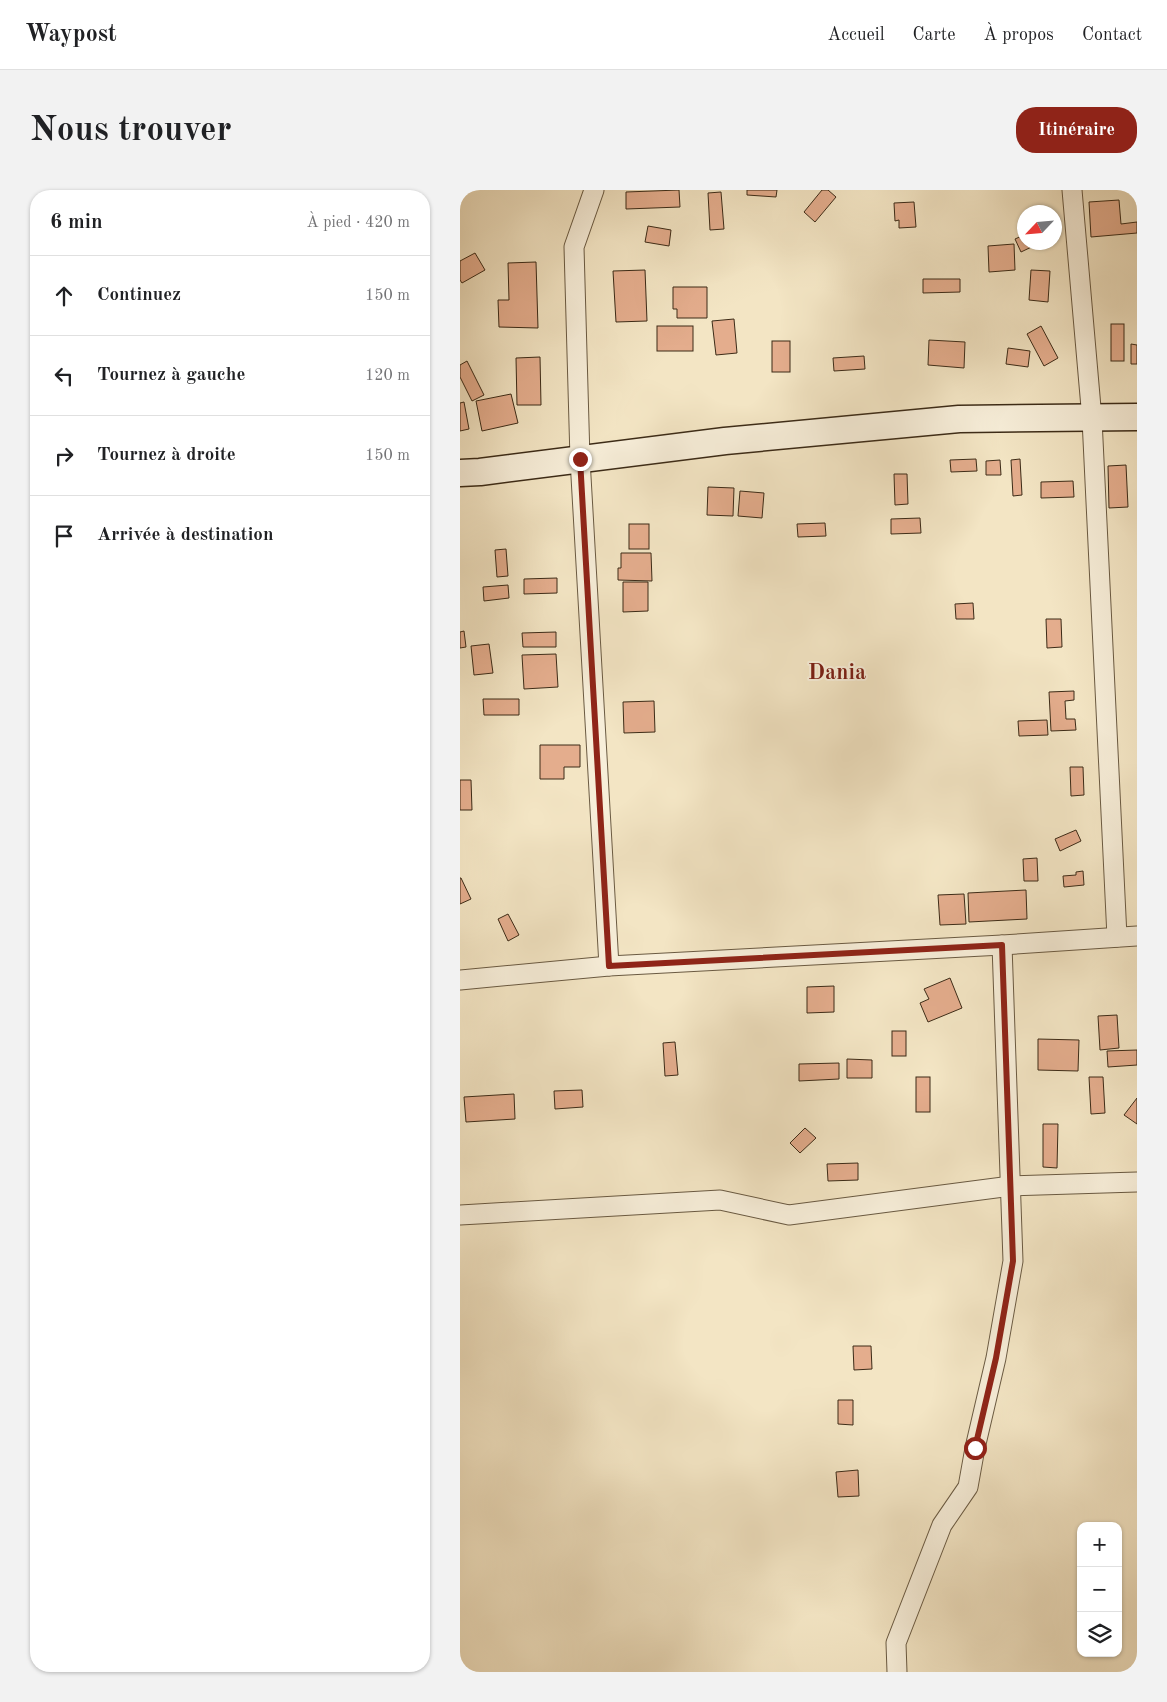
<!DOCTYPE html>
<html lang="fr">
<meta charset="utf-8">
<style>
:root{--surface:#fff;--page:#f2f2f2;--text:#202124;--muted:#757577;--line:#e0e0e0;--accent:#8f2418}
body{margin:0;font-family:"Old Standard TT",serif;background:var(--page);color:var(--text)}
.controls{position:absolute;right:15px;bottom:15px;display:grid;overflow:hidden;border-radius:10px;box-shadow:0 1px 4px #0004}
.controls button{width:45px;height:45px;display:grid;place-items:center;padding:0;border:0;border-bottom:1px solid var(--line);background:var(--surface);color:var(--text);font:25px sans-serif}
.compass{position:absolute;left:557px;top:15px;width:45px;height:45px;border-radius:50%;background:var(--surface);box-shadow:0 1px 4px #0004;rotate:244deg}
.stop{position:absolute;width:15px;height:15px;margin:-11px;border:4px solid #8f2418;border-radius:50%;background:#fff}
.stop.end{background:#8f2418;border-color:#fff;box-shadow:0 1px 5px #0008}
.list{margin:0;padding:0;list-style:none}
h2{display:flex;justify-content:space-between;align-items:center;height:65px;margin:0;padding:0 20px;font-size:21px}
h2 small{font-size:16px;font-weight:400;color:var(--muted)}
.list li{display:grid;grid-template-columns:32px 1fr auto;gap:15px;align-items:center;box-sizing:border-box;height:80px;padding:0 20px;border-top:1px solid var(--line)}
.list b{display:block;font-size:19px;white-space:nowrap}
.list em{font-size:16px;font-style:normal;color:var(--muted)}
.icon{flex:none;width:28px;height:28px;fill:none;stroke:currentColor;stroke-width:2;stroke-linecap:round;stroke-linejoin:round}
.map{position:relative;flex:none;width:677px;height:1482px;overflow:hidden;border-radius:20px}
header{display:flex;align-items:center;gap:30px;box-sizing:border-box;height:70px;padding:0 25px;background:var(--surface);border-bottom:1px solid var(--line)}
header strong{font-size:24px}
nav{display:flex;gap:28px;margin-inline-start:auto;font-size:18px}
.intro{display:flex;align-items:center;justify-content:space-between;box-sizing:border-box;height:120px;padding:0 30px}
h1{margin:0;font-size:35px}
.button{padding:12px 22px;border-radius:20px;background:var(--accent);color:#fff;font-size:18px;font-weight:700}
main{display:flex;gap:30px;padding:0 30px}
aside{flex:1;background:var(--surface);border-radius:20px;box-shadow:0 1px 4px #0004}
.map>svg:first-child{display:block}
</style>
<header>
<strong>Waypost</strong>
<nav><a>Accueil</a><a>Carte</a><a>À propos</a><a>Contact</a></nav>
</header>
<div class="intro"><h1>Nous trouver</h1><a class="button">Itinéraire</a></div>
<main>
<aside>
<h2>6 min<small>À pied · 420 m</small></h2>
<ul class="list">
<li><svg class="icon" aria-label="ahead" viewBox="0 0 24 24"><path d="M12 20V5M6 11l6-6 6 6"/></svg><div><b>Continuez</b></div><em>150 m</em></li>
<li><svg class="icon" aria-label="left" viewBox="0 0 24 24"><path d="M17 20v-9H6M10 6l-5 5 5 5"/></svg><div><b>Tournez à gauche</b></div><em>120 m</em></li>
<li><svg class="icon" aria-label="right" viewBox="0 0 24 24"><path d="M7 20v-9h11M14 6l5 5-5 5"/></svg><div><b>Tournez à droite</b></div><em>150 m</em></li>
<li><svg class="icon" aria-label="arrive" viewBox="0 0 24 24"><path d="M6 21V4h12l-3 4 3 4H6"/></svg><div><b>Arrivée à destination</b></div></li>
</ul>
</aside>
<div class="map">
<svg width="677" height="1482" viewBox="0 0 677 1482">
<rect width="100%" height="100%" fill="#f3e5c4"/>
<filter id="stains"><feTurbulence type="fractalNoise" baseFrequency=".004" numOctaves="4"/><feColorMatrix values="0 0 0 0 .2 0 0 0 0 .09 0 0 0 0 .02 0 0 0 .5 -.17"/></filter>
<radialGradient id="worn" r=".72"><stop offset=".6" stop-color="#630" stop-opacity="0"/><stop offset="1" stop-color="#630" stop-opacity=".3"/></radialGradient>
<g fill="#e4ad8d" stroke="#3c2b17">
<path d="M219,0L220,17L166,19V2Z"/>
<path d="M287,0H317L316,7L287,5Z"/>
<path d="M362,0H368L376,7L355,32L344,22Z"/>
<path d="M261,2L264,39L250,40L248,3Z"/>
<path d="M659,10L661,34L677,32V43L631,47L629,12Z"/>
<path d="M454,12L456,37L439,38V30L435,31L434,13Z"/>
<path d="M188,36L211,40L209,56L185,52Z"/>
<path d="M564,45V52H582L561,62L555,49Z"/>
<path d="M554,54L555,80L529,82L528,56Z"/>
<path d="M15,63L25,80L2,93L0,90V71Z"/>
<path d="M76,72L78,138L39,137L38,110H49L48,73Z"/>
<path d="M185,80L187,131L156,132L153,81Z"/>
<path d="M571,80L590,81L588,112L569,110Z"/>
<path d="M463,89H500V102L463,103Z"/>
<path d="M213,97H247V128H217V119H213Z"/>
<path d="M274,129L277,163L256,165L252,131Z"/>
<rect x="651" y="134" width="13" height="37"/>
<rect x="197" y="136" width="36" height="25"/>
<path d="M581,136L598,168L584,176L567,144Z"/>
<path d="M469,150L505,152L504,178L468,175Z"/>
<rect x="312" y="151" width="18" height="31"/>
<path d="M671,154L677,155V174H671Z"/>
<path d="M548,158L570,161L568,177L546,174Z"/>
<path d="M404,166L405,179L374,181L373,168Z"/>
<path d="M80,167L81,215H57L56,168Z"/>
<path d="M7,171L24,205L12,211L0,187V175Z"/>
<path d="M51,204L58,233L22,241L16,211Z"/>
<path d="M4,212L9,239L0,241V213Z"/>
<path d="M516,269L517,281L491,282L490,270Z"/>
<path d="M560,269L562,305L553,306L551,270Z"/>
<path d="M540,270L541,285H526V271Z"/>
<path d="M666,275L668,317L649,318L648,276Z"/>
<path d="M434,284H447L448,314L435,315Z"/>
<path d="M613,291L614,307L581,308V292Z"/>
<path d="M248,297L274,298L273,326L247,325Z"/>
<path d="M280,301L304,303L302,328L278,326Z"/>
<path d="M460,328L461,343L431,344V329Z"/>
<path d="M365,333L366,346L338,347L337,334Z"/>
<rect x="169" y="334" width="20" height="25"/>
<path d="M46,359L48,386L37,387L35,360Z"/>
<path d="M161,363H191L192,391L158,390V378H161Z"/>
<path d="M97,388V403L64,404V389Z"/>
<path d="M163,392H188V421L163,422Z"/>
<path d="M48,395L49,408L24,411L23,397Z"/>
<path d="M513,413L514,429H496L495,414Z"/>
<path d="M586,429H601L602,457L587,458Z"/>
<path d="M4,441L6,457L0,458V442Z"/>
<path d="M96,442V457H63L62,443Z"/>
<path d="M29,454L33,483L14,485L11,456Z"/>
<path d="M96,464L98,497L64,499L62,465Z"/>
<path d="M614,501V510L605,511L606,529H615L616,540L591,541L589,502Z"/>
<path d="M23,509H59V525H24Z"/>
<path d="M194,511L195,542L164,543L163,512Z"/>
<path d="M587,530L588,545L559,546L558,531Z"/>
<path d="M80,555H120V577H104V589H80Z"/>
<path d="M610,577H623L624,605L611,606Z"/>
<path d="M0,590H11L12,620H0Z"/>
<path d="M616,640L621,651L600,661L595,649Z"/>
<path d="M577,668L578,691H564L563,669Z"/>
<path d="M623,681L624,695L604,697L603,686L616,685V682Z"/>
<path d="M0,688H1L11,709L0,714Z"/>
<path d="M566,700L567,729L509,732L508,703Z"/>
<path d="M504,704L506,734L480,735L478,705Z"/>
<path d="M48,724L59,745L48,751L38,729Z"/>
<path d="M490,788L502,818L468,832L460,813L469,809L464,799Z"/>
<path d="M374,796V822L347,823V797Z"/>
<path d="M657,825L659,858L640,860L638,826Z"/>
<rect x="432" y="841" width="14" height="25"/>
<path d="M578,849L619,850L618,881L578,880Z"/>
<path d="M215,852L218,885L205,886L203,853Z"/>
<path d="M677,860V875L648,877L647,861Z"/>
<path d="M387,869L412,870V888H387Z"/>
<path d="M379,873V889L339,891V874Z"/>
<rect x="456" y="887" width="14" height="35"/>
<path d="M629,887H643L645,923L631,924Z"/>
<path d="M122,900L123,917L95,919L94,901Z"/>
<path d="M54,904L55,929L6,932L4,907Z"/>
<path d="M677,908V934L664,925Z"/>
<path d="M583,934H598L597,978L583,977Z"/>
<path d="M345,938L356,948L340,963L330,953Z"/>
<path d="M398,973V990L368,991L367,974Z"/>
<path d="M393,1156H411L412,1179L394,1180Z"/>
<path d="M378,1210H393V1235L378,1234Z"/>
<path d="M398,1280L399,1306L378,1307L376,1282Z"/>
</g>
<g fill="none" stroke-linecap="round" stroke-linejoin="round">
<g stroke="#6a5a42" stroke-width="21">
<g id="street">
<path d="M134,0L114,57L120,269L149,776"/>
<path d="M612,0L632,229L657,747"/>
<path d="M0,790L149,776L542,755L677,746"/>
<path d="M0,1025L260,1010L329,1025L551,996L677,992"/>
<path d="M437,1482L436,1453L482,1335L508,1297L515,1258L536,1168L553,1071L542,755"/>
</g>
</g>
<g stroke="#3c2b17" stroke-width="29">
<path id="secondary" d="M0,283L20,282L265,251L499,229L677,227"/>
</g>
<use href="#street" stroke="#f7eed9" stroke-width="19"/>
<use href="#secondary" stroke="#f7eed9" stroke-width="26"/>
</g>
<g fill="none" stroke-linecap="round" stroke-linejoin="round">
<path stroke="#8f2418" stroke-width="6" d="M120,269L149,776L542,755L553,1071L536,1168L515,1258"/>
</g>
<g text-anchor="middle" stroke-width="4" stroke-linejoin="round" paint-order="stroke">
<g font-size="22" font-weight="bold" fill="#7a1f14" stroke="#f7eed9">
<text x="377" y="489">Dania</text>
</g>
</g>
<rect width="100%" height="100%" filter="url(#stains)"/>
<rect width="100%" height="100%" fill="url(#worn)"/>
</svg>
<div class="controls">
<button>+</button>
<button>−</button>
<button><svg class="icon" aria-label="layers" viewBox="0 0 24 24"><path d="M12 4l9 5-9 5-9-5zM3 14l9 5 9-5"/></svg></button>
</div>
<svg class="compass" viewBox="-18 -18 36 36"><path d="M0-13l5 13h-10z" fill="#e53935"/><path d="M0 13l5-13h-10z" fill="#757577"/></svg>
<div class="stop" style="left:515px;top:1258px"></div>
<div class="stop end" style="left:120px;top:269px"></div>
</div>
</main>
